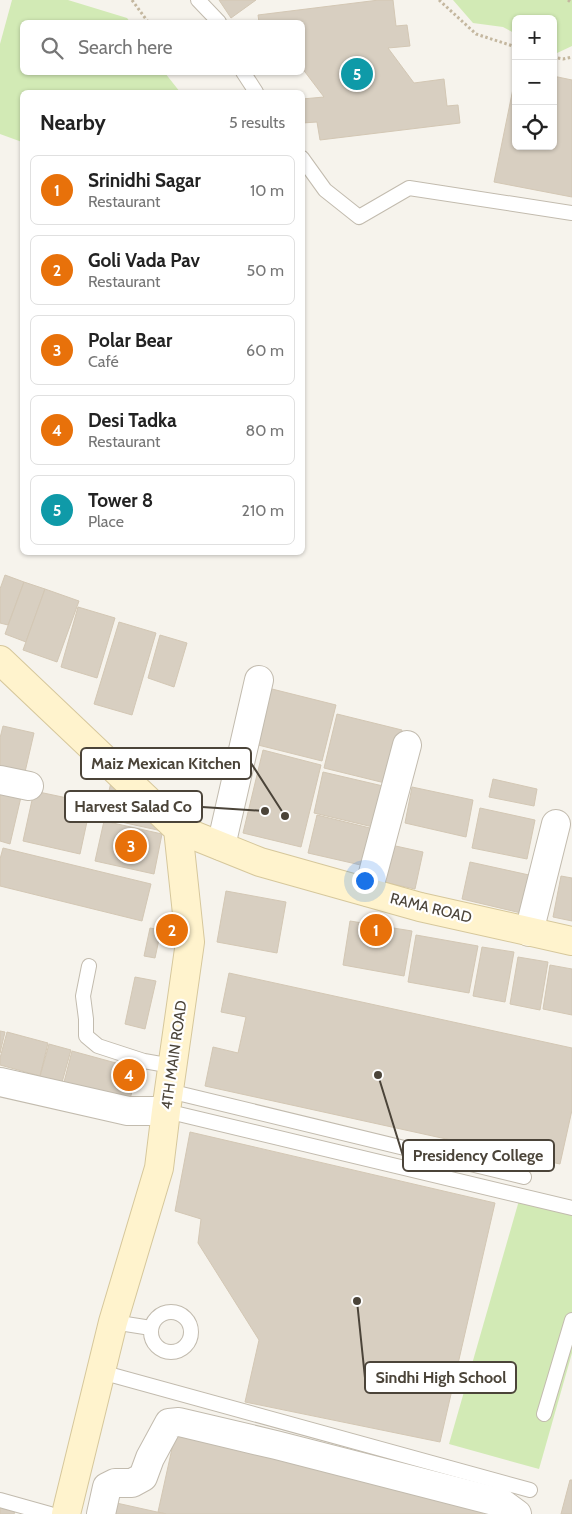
<!DOCTYPE html>
<meta charset="utf-8">
<style>
:root{--surface:#fff;--page:#f2f2f2;--text:#222;--muted:#767676;--line:#e0e0e0;--accent:#fc3f1d}
body{margin:0;font-family:Cabin,sans-serif;background:var(--page);color:var(--text)}
.controls{position:absolute;right:15px;top:15px;display:grid;overflow:hidden;border-radius:8px;box-shadow:0 1px 4px #0004}
.controls button{width:45px;height:45px;display:grid;place-items:center;padding:0;border:0;border-bottom:1px solid var(--line);background:var(--surface);color:var(--text);font:25px sans-serif}
.you{position:absolute;left:364px;top:880px;width:18px;height:18px;margin:-12px;border:4px solid #fff;border-radius:50%;background:#1a73e8;box-shadow:0 0 0 8px #1a73e833}
.badge{display:grid;place-items:center;width:32px;height:32px;border-radius:50%;background:var(--accent);color:#fff;font-size:16px;font-weight:700}
.pin{position:absolute;translate:-50% -50%;border:2px solid #fff;box-shadow:0 1px 5px #0006}
.list{margin:0;padding:0;list-style:none}
h2{display:flex;justify-content:space-between;align-items:center;height:65px;margin:0;padding:0 20px;font-size:21px}
h2 small{font-size:16px;font-weight:400;color:var(--muted)}
.list li{display:grid;grid-template-columns:32px 1fr auto;gap:15px;align-items:center;box-sizing:border-box;height:70px;margin:0 10px 10px;padding:0 10px;border:1px solid var(--line);border-radius:8px}
.list b{display:block;font-size:19px;white-space:nowrap}
.list p{margin:0;font-size:16px;white-space:nowrap;color:var(--muted)}
.list em{font-size:16px;font-style:normal;color:var(--muted)}
.icon{flex:none;width:28px;height:28px;fill:none;stroke:currentColor;stroke-width:2;stroke-linecap:round;stroke-linejoin:round}
.map{position:relative;flex:none;width:572px;height:1514px;overflow:hidden}
.search{position:absolute;background:var(--surface);box-shadow:0 1px 4px #0004;left:20px;top:20px;width:285px;height:55px;display:flex;align-items:center;gap:12px;box-sizing:border-box;padding:0 18px;border-radius:8px;color:var(--muted);font-size:19px}
.panel{position:absolute;background:var(--surface);box-shadow:0 1px 4px #0004;left:20px;top:90px;width:285px;height:465px;border-radius:8px}
.map>svg:first-child{display:block}
</style>
<div class="map">
<svg width="572" height="1514" viewBox="0 0 572 1514">
<rect width="100%" height="100%" fill="#f6f3ec"/>
<g fill="#d2eab5">
<path d="M12,0H68L127,18L130,22H22V72L165,73L180,92H22V142L0,134V44Z"/>
<path d="M453,0H572V46L555,54H553V19H516V34L503,27L473,23Z"/>
<path d="M520,1197L572,1212V1353L539,1469L449,1444Z"/>
</g>
<g fill="#d8cfc1" stroke="#d3c7b4">
<path d="M219,0H256L231,18Z"/>
<path d="M379,0H393L396,26L407,25L410,46L388,48L414,83L444,79L447,106L458,105L460,123L320,140L317,122L302,123V99L324,97L302,68V22H259L258,15Z"/>
<path d="M516,74V146H553V76L572,80V197L494,182Z"/>
<path d="M5,575L24,582L8,625L0,623V589Z"/>
<path d="M24,582L45,589L26,642L5,634Z"/>
<path d="M45,589L79,601L57,662L23,650Z"/>
<path d="M78,607L115,618L97,678L61,667Z"/>
<path d="M119,622L156,633L132,715L94,704Z"/>
<path d="M160,635L187,643L174,687L148,678Z"/>
<path d="M268,688L336,705L322,761L254,744Z"/>
<path d="M337,714L402,730L389,784L324,768Z"/>
<path d="M3,726L34,733L25,772L0,766V738Z"/>
<path d="M263,750L321,765L301,847L243,833Z"/>
<path d="M323,772L383,786L373,827L314,813Z"/>
<path d="M493,779L537,789L534,806L489,797Z"/>
<path d="M111,782L162,831L103,818Z"/>
<path d="M412,787L473,800L466,837L405,823Z"/>
<path d="M34,791L91,803L80,854L23,841Z"/>
<path d="M0,793L21,797L10,844L0,841Z"/>
<path d="M480,808L535,820L527,859L472,848Z"/>
<path d="M317,815L374,829L365,866L308,853Z"/>
<path d="M104,821L162,834L154,874L95,861Z"/>
<path d="M391,845L423,852L415,889L383,882Z"/>
<path d="M3,848L151,884L142,921L0,886V859Z"/>
<path d="M470,862L529,875L521,913L462,899Z"/>
<path d="M561,876L572,878V921L553,917Z"/>
<path d="M226,891L286,902L277,953L217,942Z"/>
<path d="M350,921L412,931L404,976L343,965Z"/>
<path d="M150,928L161,930L155,958L144,956Z"/>
<path d="M416,935L478,946L469,993L408,982Z"/>
<path d="M482,947L514,952L505,1002L473,996Z"/>
<path d="M518,957L548,962L540,1010L510,1004Z"/>
<path d="M550,965L572,969V1015L543,1009Z"/>
<path d="M229,973L572,1048V1110L560,1164L205,1086L213,1047L238,1053L246,1017L221,1012Z"/>
<path d="M135,977L156,981L145,1029L125,1024Z"/>
<path d="M0,1031L5,1032L0,1053Z"/>
<path d="M7,1032L48,1043L40,1076L0,1065V1058Z"/>
<path d="M49,1044L71,1050L61,1086L39,1080Z"/>
<path d="M72,1051L138,1069L129,1103L63,1086Z"/>
<path d="M190,1132L495,1203L440,1442L245,1402L259,1340L198,1243L201,1219L175,1211Z"/>
<path d="M175,1435L486,1502L483,1514H166L158,1512Z"/>
<path d="M570,1480H572V1514H561Z"/>
<path d="M112,1502L166,1514H109Z"/>
<path d="M0,1508L15,1512L14,1514H0Z"/>
</g>
<g fill="none" stroke-linecap="round" stroke-linejoin="round">
<g stroke="#c2bbae" stroke-width="16">
<g id="lane">
<path d="M198,0L219,22"/>
<path d="M243,72L256,92"/>
<path d="M302,158L325,190L359,217L409,188L572,213"/>
<path d="M89,966L83,996L86,1019V1036L98,1046L144,1061L172,1066"/>
<path d="M169,1091L524,1177"/>
<path d="M166,1111L572,1208"/>
<circle cx="171" cy="1332" r="20"/>
<path d="M113,1322L151,1328"/>
<path d="M101,1372L530,1490"/>
<path d="M544,1414L572,1320"/>
<path d="M0,1500L50,1514"/>
</g>
</g>
<g stroke="#c2bbae" stroke-width="30">
<g id="street">
<path d="M0,780L29,786"/>
<path d="M221,846L259,680"/>
<path d="M368,892L407,745"/>
<path d="M529,932L556,824"/>
<path d="M0,1082L128,1111H166"/>
<path d="M101,1514L107,1487L115,1483H132L143,1477L150,1458L169,1423L179,1422L276,1445L502,1503L517,1514"/>
</g>
</g>
<g stroke="#d6c79b" stroke-width="30">
<g id="secondary">
<path d="M0,660L178,829L190,942L166,1111L159,1168L113,1322L66,1514"/>
<path d="M178,829L260,862L420,907L572,941"/>
</g>
</g>
<g stroke="#c4b79f" stroke-width="3" stroke-dasharray="2.5 2.5" stroke-linecap="butt">
<path d="M132,0L148,22"/>
<path d="M439,0L476,34L516,47"/>
<path d="M568,0L572,3"/>
<path d="M553,57L563,59L572,57"/>
</g>
<use href="#lane" stroke="#fff" stroke-width="14"/>
<use href="#street" stroke="#fff" stroke-width="28"/>
<use href="#secondary" stroke="#fff3cd" stroke-width="28"/>
</g>
<g text-anchor="middle" stroke-width="4.5" stroke-linejoin="round" paint-order="stroke">
<g font-size="15" fill="#4b4439" stroke="#fff">
<text transform="translate(431 908) rotate(14)" y="5">RAMA ROAD</text>
<text transform="translate(174 1055) rotate(-82)" y="5">4TH MAIN ROAD</text>
</g>
</g>
<path fill="none" stroke="#4b4439" stroke-width="2" d="M285 816L251 763M265 811L202 807M378 1075L403 1156M357 1301L365 1378"/>
<g fill="#4b4439" stroke="#fff" stroke-width="2">
<circle cx="285" cy="816" r="5"/>
<circle cx="265" cy="811" r="5"/>
<circle cx="378" cy="1075" r="5"/>
<circle cx="357" cy="1301" r="5"/>
</g>
<g fill="#fff" stroke="#4b4439" stroke-width="2">
<rect x="81" y="748" width="170" height="31" rx="5"/>
<rect x="65" y="791" width="137" height="31" rx="5"/>
<rect x="403" y="1140" width="151" height="31" rx="5"/>
<rect x="365" y="1362" width="151" height="31" rx="5"/>
</g>
<g font-size="16" text-anchor="middle" font-weight="bold" fill="#4b4439">
<text x="166" y="769">Maiz Mexican Kitchen</text>
<text x="133" y="812">Harvest Salad Co</text>
<text x="478" y="1161">Presidency College</text>
<text x="441" y="1383">Sindhi High School</text>
</g>
</svg>
<div class="controls">
<button>+</button>
<button>−</button>
<button><svg class="icon" aria-label="locate" viewBox="0 0 24 24"><circle cx="12" cy="12" r="6"/><path d="M12 2v4M12 18v4M2 12h4M18 12h4"/></svg></button>
</div>
<div class="you"></div>
<div class="pin badge" style="left:376px;top:930px;background:#e8710a">1</div>
<div class="pin badge" style="left:172px;top:930px;background:#e8710a">2</div>
<div class="pin badge" style="left:131px;top:846px;background:#e8710a">3</div>
<div class="pin badge" style="left:129px;top:1075px;background:#e8710a">4</div>
<div class="pin badge" style="left:357px;top:74px;background:#0f9aa8">5</div>
<div class="search"><svg class="icon" aria-label="search" viewBox="0 0 24 24"><circle cx="10" cy="10" r="6"/><path d="M15 15l6 6"/></svg>Search here</div>
<section class="panel">
<h2>Nearby<small>5 results</small></h2>
<ul class="list">
<li><span class="badge" style="background:#e8710a">1</span><div><b>Srinidhi Sagar</b><p>Restaurant</p></div><em>10 m</em></li>
<li><span class="badge" style="background:#e8710a">2</span><div><b>Goli Vada Pav</b><p>Restaurant</p></div><em>50 m</em></li>
<li><span class="badge" style="background:#e8710a">3</span><div><b>Polar Bear</b><p>Café</p></div><em>60 m</em></li>
<li><span class="badge" style="background:#e8710a">4</span><div><b>Desi Tadka</b><p>Restaurant</p></div><em>80 m</em></li>
<li><span class="badge" style="background:#0f9aa8">5</span><div><b>Tower 8</b><p>Place</p></div><em>210 m</em></li>
</ul>
</section>
</div>
